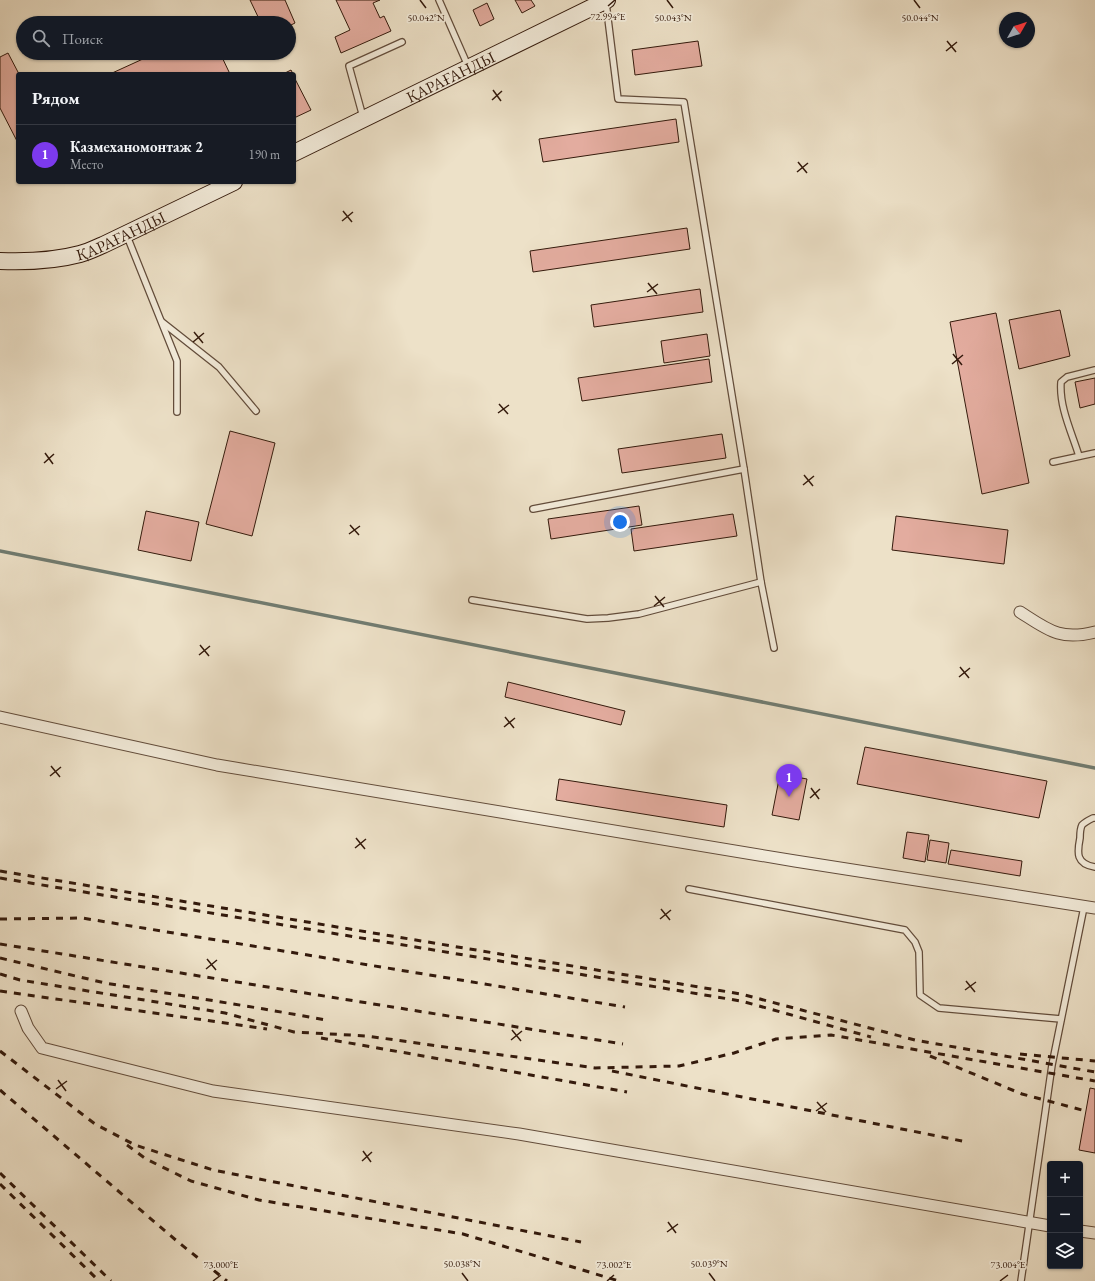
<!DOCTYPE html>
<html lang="ru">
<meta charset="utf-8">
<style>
:root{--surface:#171b24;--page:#20242c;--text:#f1f3f6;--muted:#9ea1a6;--line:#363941;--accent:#7c3aed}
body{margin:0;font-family:"EB Garamond",serif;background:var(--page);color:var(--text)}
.controls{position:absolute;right:12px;bottom:12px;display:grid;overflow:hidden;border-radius:4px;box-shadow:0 1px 3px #0004}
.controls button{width:36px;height:36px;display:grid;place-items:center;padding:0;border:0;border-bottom:1px solid var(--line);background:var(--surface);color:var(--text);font:20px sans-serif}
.compass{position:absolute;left:999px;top:12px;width:36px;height:36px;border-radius:50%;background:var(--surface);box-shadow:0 1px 3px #0004;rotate:51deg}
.you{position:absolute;left:620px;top:522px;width:14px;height:14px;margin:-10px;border:3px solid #fff;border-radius:50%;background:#1a73e8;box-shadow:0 0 0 6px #1a73e833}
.badge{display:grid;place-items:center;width:26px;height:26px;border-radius:50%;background:var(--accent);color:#fff;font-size:13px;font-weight:700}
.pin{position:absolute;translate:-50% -33px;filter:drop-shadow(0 1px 2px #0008)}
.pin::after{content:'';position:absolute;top:21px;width:14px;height:12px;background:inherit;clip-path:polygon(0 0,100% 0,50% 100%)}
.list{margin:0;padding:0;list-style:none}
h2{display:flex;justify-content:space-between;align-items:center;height:52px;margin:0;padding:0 16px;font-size:17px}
h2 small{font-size:13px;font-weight:400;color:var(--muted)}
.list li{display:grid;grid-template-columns:26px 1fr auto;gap:12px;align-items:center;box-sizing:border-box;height:60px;padding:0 16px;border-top:1px solid var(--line)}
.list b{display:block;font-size:15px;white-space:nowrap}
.list p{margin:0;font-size:13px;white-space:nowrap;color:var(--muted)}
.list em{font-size:13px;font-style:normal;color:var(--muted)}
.icon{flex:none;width:22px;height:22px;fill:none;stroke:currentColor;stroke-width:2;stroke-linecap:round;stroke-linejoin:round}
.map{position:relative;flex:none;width:1095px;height:1281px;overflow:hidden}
.search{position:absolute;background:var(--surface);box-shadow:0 1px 3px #0004;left:16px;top:16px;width:280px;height:44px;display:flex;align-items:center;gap:10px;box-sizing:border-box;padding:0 14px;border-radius:22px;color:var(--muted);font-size:15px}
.panel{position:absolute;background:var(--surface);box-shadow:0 1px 3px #0004;left:16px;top:72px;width:280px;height:112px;border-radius:4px}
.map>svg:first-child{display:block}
</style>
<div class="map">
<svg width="1095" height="1281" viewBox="0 0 1095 1281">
<rect width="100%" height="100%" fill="#ede1c8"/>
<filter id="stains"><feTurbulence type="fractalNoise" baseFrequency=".005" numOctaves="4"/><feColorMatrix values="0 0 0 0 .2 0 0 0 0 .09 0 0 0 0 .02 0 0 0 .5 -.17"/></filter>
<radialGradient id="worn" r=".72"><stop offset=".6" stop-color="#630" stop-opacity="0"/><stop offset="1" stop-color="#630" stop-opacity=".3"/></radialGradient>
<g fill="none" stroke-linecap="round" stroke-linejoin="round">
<path stroke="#717c71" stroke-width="3.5" d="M0,551L1095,768"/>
</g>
<g fill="#e3ac9f" stroke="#341a0c">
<path d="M250,0H285L295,23L289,26V23H261Z"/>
<path d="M336,0H380L373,3L380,18L384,16L391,31L341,53L335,37L350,30Z"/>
<path d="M515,0H531L535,6L522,13Z"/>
<path d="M487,3L494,19L480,26L473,10Z"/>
<path d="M698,41L702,66L635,75L632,50Z"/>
<path d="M8,53L19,74H18V143L0,108V57Z"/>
<path d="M156,53H220L230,74H110Z"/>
<path d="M291,70L293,74H283Z"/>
<path d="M294,77L311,110L294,118Z"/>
<path d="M676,119L679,142L543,162L539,139Z"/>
<path d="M687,228L690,249L533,272L530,251Z"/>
<path d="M700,289L703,312L594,327L591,305Z"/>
<path d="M1060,310L1070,356L1019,369L1009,320Z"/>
<path d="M996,313L1029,483L982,494L950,322Z"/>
<path d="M707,334L710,356L664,363L661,341Z"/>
<path d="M709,359L712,382L582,401L578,378Z"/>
<path d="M1095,378V404L1080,408L1075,382Z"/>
<path d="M230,431L275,443L252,536L206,524Z"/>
<path d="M722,434L726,458L622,473L618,449Z"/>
<path d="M639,506L642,525L551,539L548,519Z"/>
<path d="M146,511L199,522L191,561L138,550Z"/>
<path d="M733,514L737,536L634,551L631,529Z"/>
<path d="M896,516L1008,530L1004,564L892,550Z"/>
<path d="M508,682L625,711L621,725L505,697Z"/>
<path d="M865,747L1047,781L1039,818L857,784Z"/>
<path d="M780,774L807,779L799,820L772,815Z"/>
<path d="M559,779L727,805L724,827L556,800Z"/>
<path d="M907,832L929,835L925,862L903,858Z"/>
<path d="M930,840L949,843L946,863L927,860Z"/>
<path d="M951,850L1022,861L1020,876L948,864Z"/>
<path d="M1090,1088L1095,1089V1153L1079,1150Z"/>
</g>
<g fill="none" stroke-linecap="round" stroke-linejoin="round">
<g stroke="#624c3b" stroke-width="8">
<g id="service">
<path d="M439,0L468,66"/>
<path d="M606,3L618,99L684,102L744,469L761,582L774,648"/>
<path d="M363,117L349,66L402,42"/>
<path d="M127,236L177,361V412"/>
<path d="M162,322L219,367L256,411"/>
<path d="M1079,456C1072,433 1059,407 1061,382L1067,377L1095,370"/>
<path d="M1053,462L1095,453"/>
<path d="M533,509L744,469"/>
<path d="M472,600L587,619L608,618L639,614L761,582"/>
<path d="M1095,818H1093C1089,820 1085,822 1082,825C1080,829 1080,834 1080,838C1077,853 1076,864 1095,867"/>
<path d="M689,889L905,930L915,942L919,952L920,995L939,1008L1061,1019"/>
<path d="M1021,1281L1052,1065L1084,907"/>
</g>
</g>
<g stroke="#624c3b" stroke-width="13">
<g id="minor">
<path d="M1020,612C1048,630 1060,641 1095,632"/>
<path d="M0,717L217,765L795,861L1095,908"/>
<path d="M21,1011L28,1028L42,1048L213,1091L519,1134L1050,1226"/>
<path d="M1080,1231L1095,1233"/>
</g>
</g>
<g stroke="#341a0c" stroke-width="18">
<g id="secondary">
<path id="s1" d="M294,153L607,0"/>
<path id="s2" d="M0,261C27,262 54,261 80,254C88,252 96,248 103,245L234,182"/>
</g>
</g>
<use href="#service" stroke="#f3ecdb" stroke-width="5.5"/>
<use href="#minor" stroke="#f3ecdb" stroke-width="11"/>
<use href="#secondary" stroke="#f3ecdb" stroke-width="16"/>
<g stroke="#341a0c" stroke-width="3" stroke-dasharray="7 7" stroke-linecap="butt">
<path d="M0,871L741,994L915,1040L1095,1072"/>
<path d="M0,878L741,1001L871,1037"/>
<path d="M0,919L82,918L625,1007"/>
<path d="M0,944L623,1044"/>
<path d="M0,958L105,983L264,1009L326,1020"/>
<path d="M0,974L20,980L225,1013L294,1032L367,1036L595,1068L679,1066L734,1053L776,1039L831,1035L1095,1081"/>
<path d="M0,991L267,1029"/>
<path d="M321,1038L627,1092"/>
<path d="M0,1051L95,1124L135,1145L213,1170L581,1242"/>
<path d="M1020,1054L1095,1061"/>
<path d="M930,1056L1022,1094L1082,1110"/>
<path d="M612,1071L967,1142"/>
<path d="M0,1090L178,1242L227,1281"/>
<path d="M127,1145L146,1159L191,1181L259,1200L463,1234L619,1281"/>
<path d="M0,1173L111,1281"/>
<path d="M0,1184L99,1281"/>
</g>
</g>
<path fill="none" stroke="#341a0c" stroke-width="1.5" d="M420,0L426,8M667,0L673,8M914,0L920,8M608,6L615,0M947,41L956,52M946,51L957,42M493,90L501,101M492,100L502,91M798,162L807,173M797,172L808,163M343,211L352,222M342,221L353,212M648,283L657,294M647,292L658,284M194,332L203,343M193,342L204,333M953,354L962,365M952,364L963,355M499,404L508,414M498,413L509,405M45,453L53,464M44,463L54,454M804,475L813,486M803,485L814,476M350,525L359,535M349,534L360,526M655,596L664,607M654,606L665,597M200,645L209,656M199,655L210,646M960,667L969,678M959,677L970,668M505,717L514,728M504,727L515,718M51,766L60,777M50,776L61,767M811,788L819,799M810,798L820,789M356,838L365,849M355,848L366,839M661,909L670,920M660,919L671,910M207,959L216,970M206,969L217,960M966,981L975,992M965,990L976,982M512,1030L521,1041M511,1040L522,1031M58,1080L66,1091M56,1089L67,1081M817,1102L826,1112M816,1111L827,1103M363,1151L371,1162M362,1161L372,1152M668,1222L676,1233M667,1232L678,1224M462,1273L468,1281M709,1273L715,1281M213,1281L221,1275M607,1281L614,1275M1000,1281L1008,1275"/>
<g text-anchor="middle" stroke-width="3.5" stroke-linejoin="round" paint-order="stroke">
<g font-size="16" fill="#341a0c" stroke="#f3ecdb">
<text dy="6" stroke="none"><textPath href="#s1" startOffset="174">ҚАРАҒАНДЫ</textPath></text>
<text dy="6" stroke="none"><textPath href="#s2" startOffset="125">ҚАРАҒАНДЫ</textPath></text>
</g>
</g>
<g font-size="10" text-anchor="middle" fill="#341a0c" stroke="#f3ecdb" stroke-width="3.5" stroke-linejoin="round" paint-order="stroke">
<text x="608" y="20">72.994°E</text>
<text x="426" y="21">50.042°N</text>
<text x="673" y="21">50.043°N</text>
<text x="920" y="21">50.044°N</text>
<text x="462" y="1267">50.038°N</text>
<text x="709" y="1267">50.039°N</text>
<text x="221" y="1268">73.000°E</text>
<text x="614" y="1268">73.002°E</text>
<text x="1008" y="1268">73.004°E</text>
</g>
<rect width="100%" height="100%" filter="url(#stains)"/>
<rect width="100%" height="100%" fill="url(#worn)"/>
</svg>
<div class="controls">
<button>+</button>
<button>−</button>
<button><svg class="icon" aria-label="layers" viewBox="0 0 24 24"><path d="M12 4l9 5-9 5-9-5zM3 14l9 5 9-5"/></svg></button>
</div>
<svg class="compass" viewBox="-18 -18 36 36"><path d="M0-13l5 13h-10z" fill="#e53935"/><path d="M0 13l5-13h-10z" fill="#9ea1a6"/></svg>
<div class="you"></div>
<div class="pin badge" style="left:789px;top:797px">1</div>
<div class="search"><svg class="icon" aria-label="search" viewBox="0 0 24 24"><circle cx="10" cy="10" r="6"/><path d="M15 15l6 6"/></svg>Поиск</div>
<section class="panel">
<h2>Рядом<small></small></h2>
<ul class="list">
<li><span class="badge">1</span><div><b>Казмеханомонтаж 2</b><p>Место</p></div><em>190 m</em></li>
</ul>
</section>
</div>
